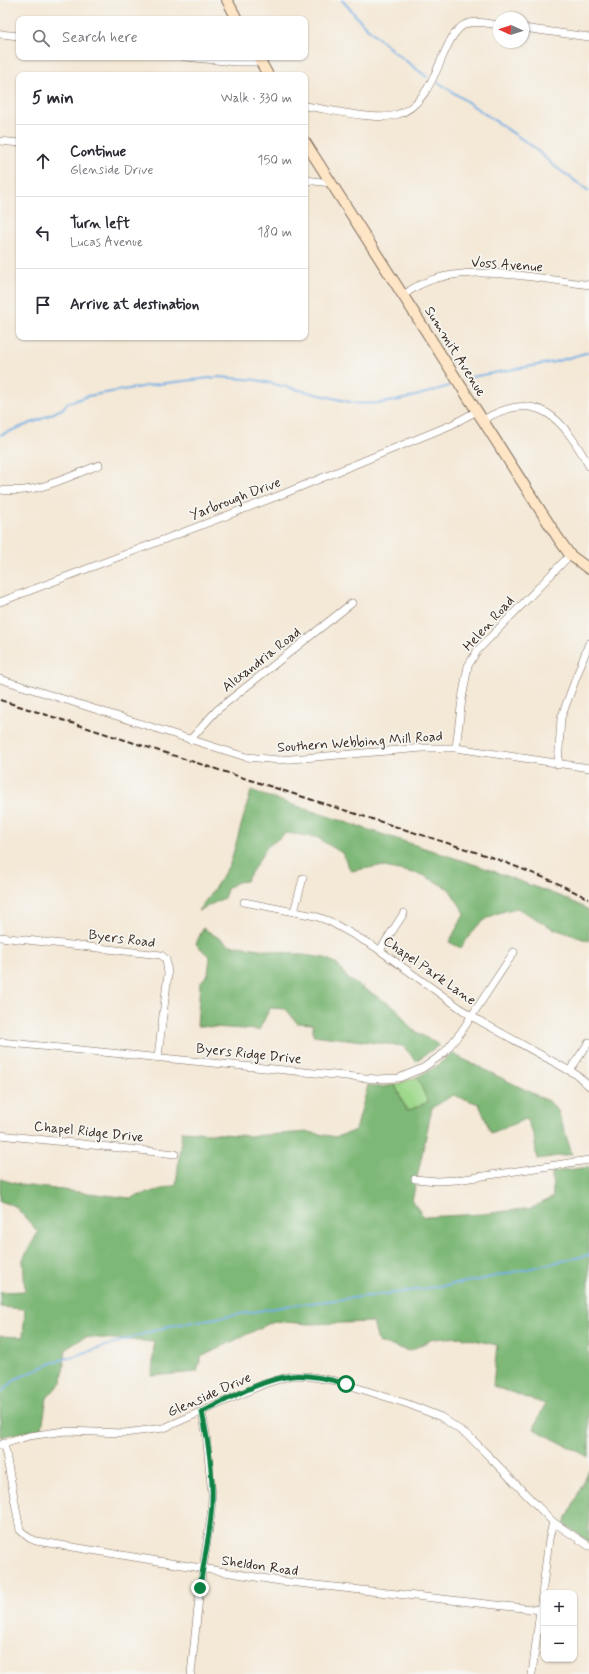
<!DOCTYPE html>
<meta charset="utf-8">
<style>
:root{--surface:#fff;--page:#f2f2f3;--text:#2b2b33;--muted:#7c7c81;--line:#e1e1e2}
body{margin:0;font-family:Mynerve,sans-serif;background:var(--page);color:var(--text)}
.controls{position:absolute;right:12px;bottom:12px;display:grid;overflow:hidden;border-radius:8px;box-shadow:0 1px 3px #0004}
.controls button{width:36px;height:36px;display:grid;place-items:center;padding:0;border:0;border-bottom:1px solid var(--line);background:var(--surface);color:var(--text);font:20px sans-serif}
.compass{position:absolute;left:493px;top:12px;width:36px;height:36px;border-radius:50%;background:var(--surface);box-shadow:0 1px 3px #0004;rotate:273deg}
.stop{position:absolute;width:12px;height:12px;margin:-9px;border:3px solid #0b8043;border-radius:50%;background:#fff}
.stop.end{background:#0b8043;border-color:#fff;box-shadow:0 1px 4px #0008}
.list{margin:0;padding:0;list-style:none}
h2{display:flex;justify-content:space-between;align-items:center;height:52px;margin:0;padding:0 16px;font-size:17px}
h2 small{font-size:13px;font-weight:400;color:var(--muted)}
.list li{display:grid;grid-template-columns:26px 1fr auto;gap:12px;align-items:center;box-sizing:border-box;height:72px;padding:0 16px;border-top:1px solid var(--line)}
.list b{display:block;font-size:15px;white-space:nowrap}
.list p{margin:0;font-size:13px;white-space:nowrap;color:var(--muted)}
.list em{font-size:13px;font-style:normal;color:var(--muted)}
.icon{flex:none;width:22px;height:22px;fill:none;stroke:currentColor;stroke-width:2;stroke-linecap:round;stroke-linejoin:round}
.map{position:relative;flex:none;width:589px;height:1674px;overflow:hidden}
.search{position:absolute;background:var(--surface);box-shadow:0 1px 3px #0004;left:16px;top:16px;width:292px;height:44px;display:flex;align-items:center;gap:10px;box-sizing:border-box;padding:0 14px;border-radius:8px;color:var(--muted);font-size:15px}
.panel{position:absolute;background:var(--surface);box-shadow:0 1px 3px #0004;left:16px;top:72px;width:292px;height:268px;border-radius:8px}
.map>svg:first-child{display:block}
</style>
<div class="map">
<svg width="589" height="1674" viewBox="0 0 589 1674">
<rect width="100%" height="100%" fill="#f6f6f2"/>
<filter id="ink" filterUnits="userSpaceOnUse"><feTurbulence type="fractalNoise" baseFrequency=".025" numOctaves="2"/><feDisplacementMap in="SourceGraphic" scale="8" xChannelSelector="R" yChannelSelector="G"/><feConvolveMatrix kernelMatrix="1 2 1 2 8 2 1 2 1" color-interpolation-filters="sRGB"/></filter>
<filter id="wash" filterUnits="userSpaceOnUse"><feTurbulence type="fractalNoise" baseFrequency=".012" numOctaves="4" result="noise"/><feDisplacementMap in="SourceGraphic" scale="16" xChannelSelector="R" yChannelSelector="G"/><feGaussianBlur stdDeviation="0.9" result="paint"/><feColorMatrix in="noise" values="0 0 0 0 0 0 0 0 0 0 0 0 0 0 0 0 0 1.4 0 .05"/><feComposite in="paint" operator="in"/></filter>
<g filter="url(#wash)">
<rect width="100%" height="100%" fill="#f4e8d6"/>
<path fill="#9ed88b" stroke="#6c8154" d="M417,1077L429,1102L407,1111L395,1085Z"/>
<g fill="#7eb877" stroke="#5c714a">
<path d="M251,791L485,868L567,899L589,910V941L552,928L517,908C485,915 479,921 461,948L449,942L465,913L449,889L423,875L380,866L351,871L342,853L316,837L286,833L267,847L246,881L238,882L228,887L224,898L198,911L214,889L230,864Z"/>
<path d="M203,928L230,945L325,958L337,964L348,979L396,1008L411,1029L439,1045L416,1061L403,1046L313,1035V1024L297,1023L286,1009L270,1008L259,1030L197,1026L200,983L208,974L210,957L196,944Z"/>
<path d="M451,1053L550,1102L558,1111L572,1154L537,1159L534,1136L526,1119L491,1133L479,1104L453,1095L432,1108L412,1201L424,1217L483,1214L532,1208L553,1197L552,1172L589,1167V1457L534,1429L545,1404L493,1386L497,1345L461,1337L433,1339L409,1351L378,1342L373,1322L308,1324L274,1321L201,1357L197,1372L152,1376L154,1342L85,1337L66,1349L62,1381L47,1398L42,1428L0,1437V1336L23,1337L25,1309L0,1307V1292L25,1291L23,1259L38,1232L15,1206L0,1201V1179L21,1185L130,1198L176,1185L182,1131L250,1136L308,1132L336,1137L356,1130L368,1085L380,1087L395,1085L407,1111L428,1102L417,1077L437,1066Z"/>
<path d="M589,1470V1542L564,1524Z"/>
</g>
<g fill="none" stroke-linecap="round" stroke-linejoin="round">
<g stroke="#73afe4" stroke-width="2">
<path d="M342,0L364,25L393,51L427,77"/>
<path d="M438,82L532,146L553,165L589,191"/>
<path d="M471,377L554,362L589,352"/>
<path d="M0,435L39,420L62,409L68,403L88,396L158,384L219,377L257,380L354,403C388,406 417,396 449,386"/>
<path d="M0,1393L16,1379L52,1363L169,1326L293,1305L403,1292L478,1280L589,1255"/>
</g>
</g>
</g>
<g filter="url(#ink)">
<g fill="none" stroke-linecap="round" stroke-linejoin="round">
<g stroke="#7c6c5e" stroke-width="8">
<g id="minor">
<path d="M523,28L589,37"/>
<path d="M0,34L19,36"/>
<path d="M185,57L235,62H261"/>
<path d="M305,106C328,109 374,121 396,115C439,103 440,34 466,24C476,20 489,24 499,25"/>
<path d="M0,141L19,143"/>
<path d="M305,180L331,183"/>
<path d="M404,295C448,257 535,278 589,285"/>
<path d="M483,420C538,387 563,419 589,466"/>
<path d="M0,490C37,494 65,478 99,465"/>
<path d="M0,602L278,496L451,425L477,411"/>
<path d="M0,679L246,757L279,760L423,748H456L589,768"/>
<path d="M190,740L217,710L352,603"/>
<path d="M456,748L462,699L468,666L477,651L570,555"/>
<path d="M558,765L561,718L589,643"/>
<path d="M244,902L315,916L329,921L375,947L471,1016L577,1075L589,1086"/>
<path d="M294,912L303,878"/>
<path d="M0,937L161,955L166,959L168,974L158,1057"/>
<path d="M380,950L404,913"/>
<path d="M0,1042L376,1079L399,1078L423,1068L444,1053L461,1032L514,952"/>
<path d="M570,1070L589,1042"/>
<path d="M0,1135L175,1154"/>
<path d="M415,1179L437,1181L457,1180L589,1160"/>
<path d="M4,1443L20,1530L29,1538L36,1541L280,1581L541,1610"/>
<path d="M0,1445L29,1436L65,1431L124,1433L164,1428L264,1384L290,1376H307L336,1381L408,1404L441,1417L470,1437L553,1522L589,1546"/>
<path d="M191,1674L200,1588L211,1515L212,1495L206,1433L202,1412"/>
<path d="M532,1674L549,1539L553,1522"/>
</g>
</g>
<g stroke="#7c6c5e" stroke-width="12">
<g id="secondary">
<path d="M227,0L237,19"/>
<path d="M258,57L268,75"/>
<path d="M305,142L558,538L570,555L589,569"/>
</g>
</g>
<use href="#minor" stroke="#fff" stroke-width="7"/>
<use href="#secondary" stroke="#fde5c5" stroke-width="10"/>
<path stroke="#3b2a1e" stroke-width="2" stroke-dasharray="6 3" stroke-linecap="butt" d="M0,700L494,858L555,882L589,899"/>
</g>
</g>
<g fill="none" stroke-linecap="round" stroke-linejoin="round" filter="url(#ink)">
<path stroke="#0b8043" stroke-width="5" d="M200,1588C203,1564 209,1540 211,1515C215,1482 209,1445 202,1412C229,1399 260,1380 291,1376C309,1374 329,1379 346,1384"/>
</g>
<g text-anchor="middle" stroke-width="3.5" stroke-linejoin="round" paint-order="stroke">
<g font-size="14" fill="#3b2a1e" stroke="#f6f6f2">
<text transform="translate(507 264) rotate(4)" y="5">Voss Avenue</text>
<text transform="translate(456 351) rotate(58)" y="5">Summit Avenue</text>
<text transform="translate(235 498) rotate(-21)" y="5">Yarbrough Drive</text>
<text transform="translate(488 623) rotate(-48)" y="5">Helen Road</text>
<text transform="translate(261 659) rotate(-38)" y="5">Alexandria Road</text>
<text transform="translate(360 741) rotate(-4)" y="5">Southern Webbing Mill Road</text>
<text transform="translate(122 938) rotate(7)" y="5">Byers Road</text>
<text transform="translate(430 970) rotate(35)" y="5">Chapel Park Lane</text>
<text transform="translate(249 1053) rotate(6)" y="5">Byers Ridge Drive</text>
<text transform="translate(89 1131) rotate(6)" y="5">Chapel Ridge Drive</text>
<text transform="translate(209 1394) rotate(-24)" y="5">Glenside Drive</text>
<text transform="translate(260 1565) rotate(8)" y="5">Sheldon Road</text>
</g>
</g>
</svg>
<div class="controls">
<button>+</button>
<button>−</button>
</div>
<svg class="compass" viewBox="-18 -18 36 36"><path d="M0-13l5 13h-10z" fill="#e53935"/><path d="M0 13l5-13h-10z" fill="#7c7c81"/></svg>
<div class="stop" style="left:346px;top:1384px"></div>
<div class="stop end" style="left:200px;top:1588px"></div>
<div class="search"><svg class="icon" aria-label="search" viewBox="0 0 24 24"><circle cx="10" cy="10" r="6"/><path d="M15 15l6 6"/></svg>Search here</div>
<section class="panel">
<h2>5 min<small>Walk · 330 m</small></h2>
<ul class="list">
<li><svg class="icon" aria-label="ahead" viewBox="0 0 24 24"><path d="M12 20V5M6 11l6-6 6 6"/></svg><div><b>Continue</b><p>Glenside Drive</p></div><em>150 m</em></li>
<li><svg class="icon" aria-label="left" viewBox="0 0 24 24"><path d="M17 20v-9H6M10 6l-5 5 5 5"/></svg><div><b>Turn left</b><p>Lucas Avenue</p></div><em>180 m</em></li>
<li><svg class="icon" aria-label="arrive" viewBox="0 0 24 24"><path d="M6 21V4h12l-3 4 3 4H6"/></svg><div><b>Arrive at destination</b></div></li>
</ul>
</section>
</div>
